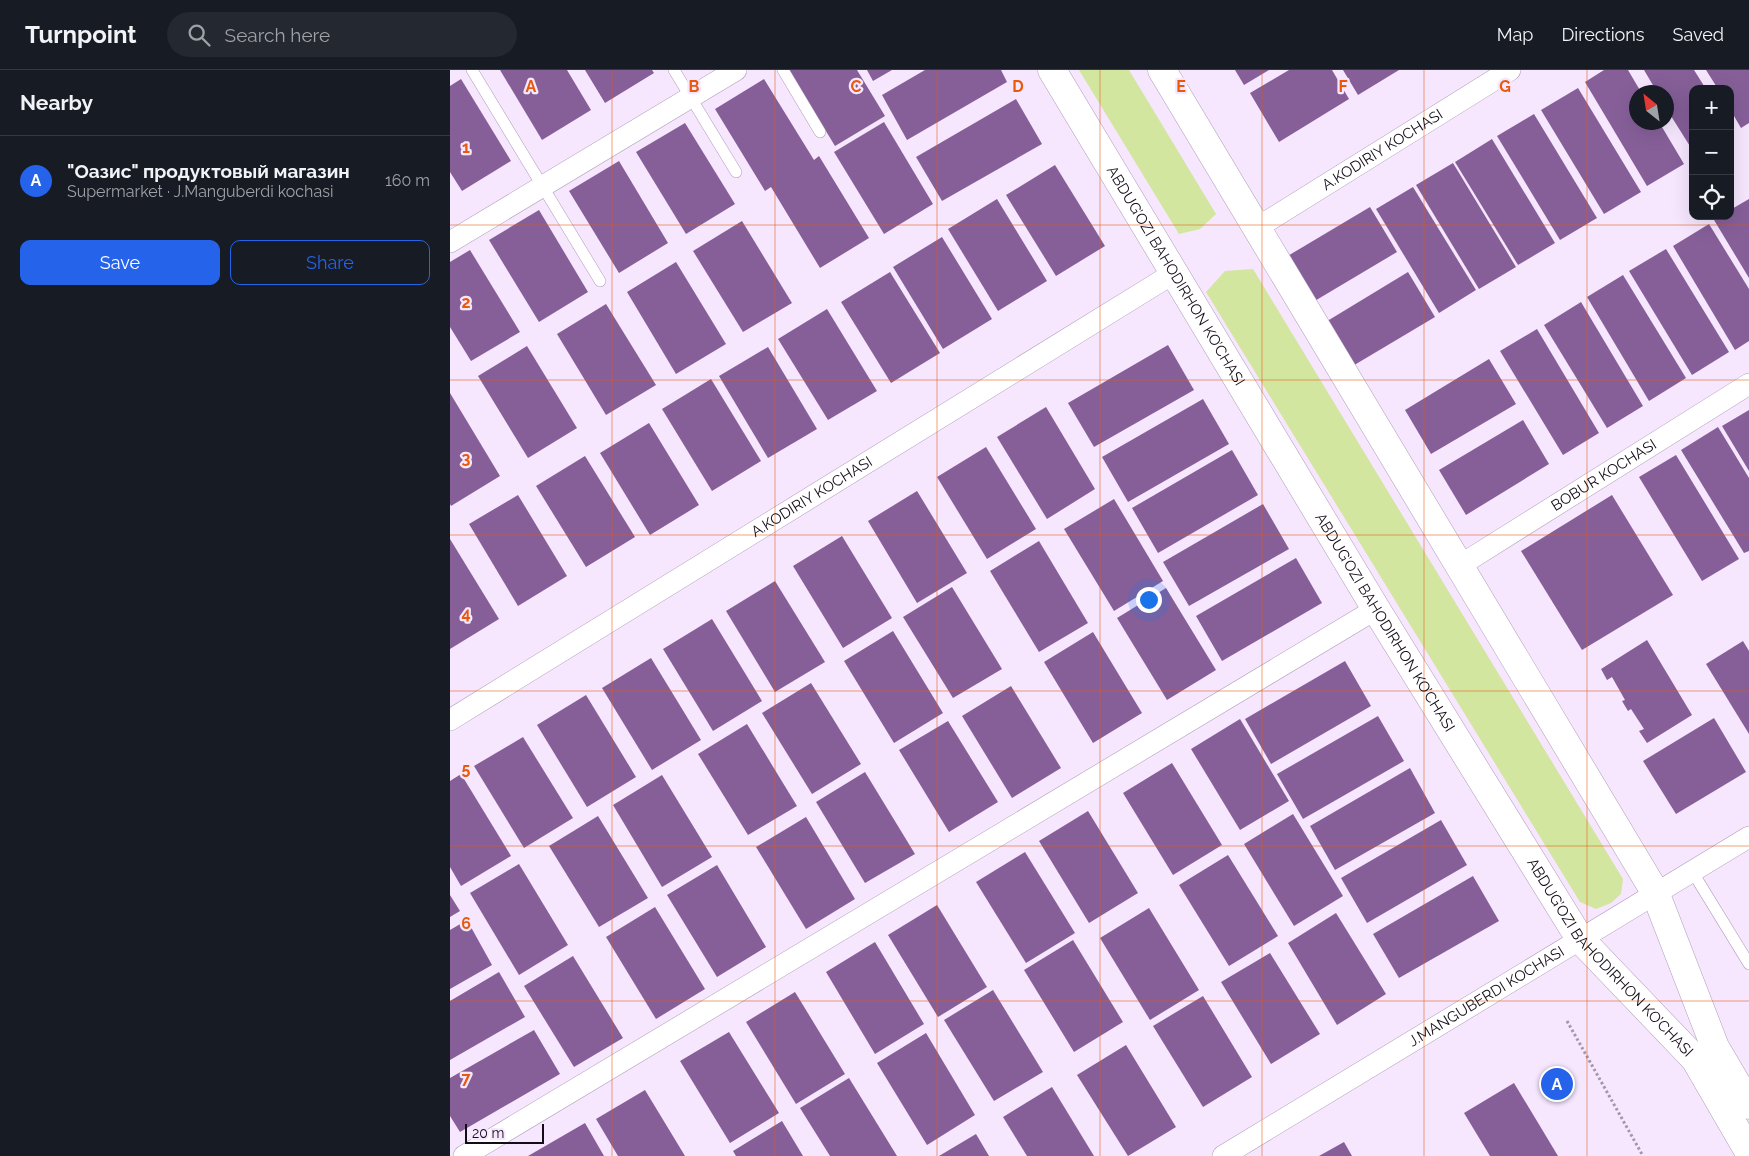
<!DOCTYPE html>
<meta charset="utf-8">
<style>
:root{--surface:#171b24;--page:#242831;--text:#f1f3f6;--muted:#9ea1a6;--line:#363941;--accent:#2563eb}
body{margin:0;font-family:Raleway,sans-serif;background:var(--page);color:var(--text)}
.controls{position:absolute;right:15px;top:15px;display:grid;overflow:hidden;border-radius:10px;box-shadow:0 5px 20px #0002}
.controls button{width:45px;height:45px;display:grid;place-items:center;padding:0;border:0;border-bottom:1px solid var(--line);background:var(--surface);color:var(--text);font:25px sans-serif}
.compass{position:absolute;left:1179px;top:15px;width:45px;height:45px;border-radius:50%;background:var(--surface);box-shadow:0 5px 20px #0002;rotate:330deg}
.scale{position:absolute;left:15px;bottom:12px;width:79px;box-sizing:border-box;padding-left:5px;border:2px solid #140d17;border-top:0;font-size:14px;line-height:18px;white-space:nowrap;color:#140d17;-webkit-text-stroke:4px #f6e7fe;paint-order:stroke}
.you{position:absolute;left:698px;top:529px;width:18px;height:18px;margin:-12px;border:4px solid #fff;border-radius:50%;background:#1a73e8;box-shadow:0 0 0 8px #1a73e833}
.badge{display:grid;place-items:center;width:32px;height:32px;border-radius:50%;background:var(--accent);color:#fff;font-size:16px;font-weight:700}
.pin{position:absolute;translate:-50% -50%;border:2px solid #fff;box-shadow:0 1px 5px #0006}
.list{margin:0;padding:0;list-style:none}
h2{display:flex;justify-content:space-between;align-items:center;height:65px;margin:0;padding:0 20px;font-size:21px}
h2 small{font-size:16px;font-weight:400;color:var(--muted)}
.list li{display:grid;grid-template-columns:32px 1fr auto;gap:15px;align-items:center;box-sizing:border-box;height:90px;padding:0 20px;border-top:1px solid var(--line)}
.list b{display:block;font-size:19px;white-space:nowrap}
.list p{margin:0;font-size:16px;white-space:nowrap;color:var(--muted)}
.list em{font-size:16px;font-style:normal;color:var(--muted)}
.actions{display:flex;gap:10px;padding:15px 20px}
.actions a{flex:1;padding:11px 0;border:1px solid var(--accent);border-radius:10px;text-align:center;font-size:18px;color:var(--accent)}
.actions .main{background:var(--accent);color:#fff}
.icon{flex:none;width:28px;height:28px;fill:none;stroke:currentColor;stroke-width:2;stroke-linecap:round;stroke-linejoin:round}
.map{position:relative;flex:none;width:1299px;height:1086px;overflow:hidden}
header{display:flex;align-items:center;gap:30px;box-sizing:border-box;height:70px;padding:0 25px;background:var(--surface);border-bottom:1px solid var(--line)}
header strong{font-size:24px}
nav{display:flex;gap:28px;margin-inline-start:auto;font-size:18px}
.search{width:350px;height:45px;background:var(--page);display:flex;align-items:center;gap:12px;box-sizing:border-box;padding:0 18px;border-radius:28px;color:var(--muted);font-size:19px}
main{display:flex}
aside{flex:1;background:var(--surface)}
.map>svg:first-child{display:block}
</style>
<header>
<strong>Turnpoint</strong>
<div class="search"><svg class="icon" aria-label="search" viewBox="0 0 24 24"><circle cx="10" cy="10" r="6"/><path d="M15 15l6 6"/></svg>Search here</div>
<nav><a>Map</a><a>Directions</a><a>Saved</a></nav>
</header>
<main>
<aside>
<h2>Nearby<small></small></h2>
<ul class="list">
<li><span class="badge">A</span><div><b>&quot;Оазис&quot; продуктовый магазин</b><p>Supermarket · J.Manguberdi kochasi</p></div><em>160 m</em></li>
</ul>
<div class="actions"><a class="main">Save</a><a>Share</a></div>
</aside>
<div class="map">
<svg width="1299" height="1086" viewBox="0 0 1299 1086">
<rect width="100%" height="100%" fill="#f6e7fe"/>
<g fill="#d2e6a0">
<path d="M629,0H679L766,144L750,159L729,164Z"/>
<path d="M803,199L1173,809L1171,824L1161,833L1146,839L1130,832L756,222L775,201Z"/>
</g>
<g fill="#865f99">
<path d="M50,0H117L141,40L92,70Z"/>
<path d="M135,0H202L204,3L155,33Z"/>
<path d="M339,0H407L435,46L385,76Z"/>
<path d="M417,0H442L423,11Z"/>
<path d="M475,0H551L557,12L457,70L432,25Z"/>
<path d="M785,0H819L794,15Z"/>
<path d="M839,0H882L899,29L829,72L800,23Z"/>
<path d="M893,0H949L908,25Z"/>
<path d="M1154,0H1178L1191,22H1186V52H1209L1234,94L1197,116L1135,12Z"/>
<path d="M1194,0H1244L1256,19H1243V81L1216,38V22H1207Z"/>
<path d="M1256,0H1299V53L1291,58L1280,39V19H1268Z"/>
<path d="M11,9L61,91L12,121L0,102V16Z"/>
<path d="M314,9L364,90L369,86L419,168L370,198L321,117L315,121L265,39Z"/>
<path d="M1128,18L1191,122L1154,144L1091,40Z"/>
<path d="M566,29L592,74L492,131L466,87Z"/>
<path d="M1084,44L1147,148L1110,170L1047,66Z"/>
<path d="M434,52L483,134L434,164L384,82Z"/>
<path d="M235,53L285,134L236,164L186,82Z"/>
<path d="M1042,69L1105,173L1068,195L1005,92Z"/>
<path d="M169,91L218,173L169,203L119,121Z"/>
<path d="M1003,93L1066,197L1029,219L966,115Z"/>
<path d="M605,95L655,176L606,206L556,125Z"/>
<path d="M963,117L1026,220L989,243L926,139Z"/>
<path d="M547,129L597,211L548,241L498,159Z"/>
<path d="M1299,129V208L1264,150L1271,146H1280V140Z"/>
<path d="M920,137L947,182L863,232L836,187Z"/>
<path d="M89,140L138,222L89,252L39,170Z"/>
<path d="M292,151L342,233L293,262L243,181Z"/>
<path d="M1259,154L1299,219V271L1285,280L1223,176Z"/>
<path d="M492,167L542,249L493,279L443,197Z"/>
<path d="M1216,179L1279,282L1242,305L1179,201Z"/>
<path d="M20,180L70,262L21,291L0,257V192Z"/>
<path d="M226,192L276,274L226,304L177,222Z"/>
<path d="M440,202L490,283L441,313L391,232Z"/>
<path d="M958,202L985,247L901,297L874,253Z"/>
<path d="M1173,205L1236,308L1199,331L1137,227Z"/>
<path d="M1131,232L1193,336L1157,358L1094,255Z"/>
<path d="M156,234L206,315L156,345L107,264Z"/>
<path d="M377,239L427,321L378,350L328,269Z"/>
<path d="M1087,259L1149,363L1113,385L1050,281Z"/>
<path d="M718,275L744,320L644,377L618,333Z"/>
<path d="M77,276L127,358L78,388L28,306Z"/>
<path d="M318,277L367,359L318,388L269,306Z"/>
<path d="M1039,289L1066,334L981,384L955,340Z"/>
<path d="M261,309L311,391L262,421L212,339Z"/>
<path d="M0,323L50,406L1,436L0,434Z"/>
<path d="M753,329L779,374L678,432L652,387Z"/>
<path d="M596,337L645,419L597,449L547,367Z"/>
<path d="M1299,340V401L1272,356Z"/>
<path d="M1073,350L1099,394L1016,445L989,400Z"/>
<path d="M199,353L249,435L200,465L150,383Z"/>
<path d="M1268,357L1299,408V481L1294,483L1231,380Z"/>
<path d="M536,377L586,459L537,489L487,407Z"/>
<path d="M782,380L808,425L708,483L682,438Z"/>
<path d="M1226,385L1289,489L1252,511L1189,407Z"/>
<path d="M135,386L185,467L136,497L86,416Z"/>
<path d="M467,421L517,503L467,533L418,451Z"/>
<path d="M68,425L117,506L68,536L19,454Z"/>
<path d="M1162,425L1223,525L1132,580L1071,481Z"/>
<path d="M664,429L713,511L664,541L614,459Z"/>
<path d="M813,434L839,479L739,536L713,492Z"/>
<path d="M392,466L442,548L393,578L343,496Z"/>
<path d="M0,469L49,549L0,579Z"/>
<path d="M589,471L638,553L589,582L540,501Z"/>
<path d="M846,488L872,533L772,591L746,546Z"/>
<path d="M325,511L375,592L325,622L276,541Z"/>
<path d="M502,517L552,599L503,628L453,547Z"/>
<path d="M716,518L766,600L717,630L667,548Z"/>
<path d="M262,549L312,631L263,661L213,579Z"/>
<path d="M443,561L493,643L444,673L394,591Z"/>
<path d="M643,562L692,643L643,673L594,592Z"/>
<path d="M1197,570L1242,645L1197,673L1189,661L1194,659L1181,639L1178,641L1172,631L1175,630L1162,607L1157,610L1151,599Z"/>
<path d="M1293,571L1299,581V664L1256,594Z"/>
<path d="M201,588L251,670L202,700L152,618Z"/>
<path d="M895,591L921,636L821,694L795,649Z"/>
<path d="M361,613L411,694L362,724L312,643Z"/>
<path d="M561,616L611,698L562,728L512,646Z"/>
<path d="M136,625L186,707L137,737L87,655Z"/>
<path d="M928,646L954,691L853,749L827,704Z"/>
<path d="M1264,648L1296,702L1226,744L1193,691Z"/>
<path d="M790,649L839,731L790,760L741,679Z"/>
<path d="M498,651L548,732L499,762L449,680Z"/>
<path d="M297,654L347,736L298,765L248,684Z"/>
<path d="M73,667L123,748L74,778L24,696Z"/>
<path d="M722,693L772,775L723,805L673,723Z"/>
<path d="M960,698L985,743L885,800L860,756Z"/>
<path d="M415,702L465,784L415,813L366,732Z"/>
<path d="M11,704L61,786L11,816L0,797V711Z"/>
<path d="M212,705L262,787L212,817L163,735Z"/>
<path d="M638,741L688,823L639,853L589,771Z"/>
<path d="M843,744L893,826L844,856L794,774Z"/>
<path d="M148,746L198,828L149,857L99,776Z"/>
<path d="M356,747L405,829L356,859L306,777Z"/>
<path d="M991,750L1017,795L917,853L891,808Z"/>
<path d="M575,782L625,863L576,893L526,812Z"/>
<path d="M778,785L828,866L779,896L729,815Z"/>
<path d="M69,794L118,875L69,905L20,823Z"/>
<path d="M267,795L316,877L267,907L217,825Z"/>
<path d="M1023,806L1049,851L949,908L923,864Z"/>
<path d="M0,825L10,841L0,847Z"/>
<path d="M487,835L537,917L488,947L438,865Z"/>
<path d="M205,837L255,919L206,949L156,867Z"/>
<path d="M699,838L749,920L700,950L650,868Z"/>
<path d="M886,843L936,924L887,955L838,873Z"/>
<path d="M17,850L42,895L0,919V860Z"/>
<path d="M623,870L673,952L624,982L574,900Z"/>
<path d="M425,872L474,954L425,984L376,902Z"/>
<path d="M820,883L870,964L821,994L771,912Z"/>
<path d="M123,886L173,968L124,997L74,916Z"/>
<path d="M49,902L75,947L0,990V931Z"/>
<path d="M543,920L593,1002L544,1031L494,950Z"/>
<path d="M345,922L395,1004L346,1034L296,952Z"/>
<path d="M753,926L802,1007L753,1037L703,956Z"/>
<path d="M84,960L110,1004L10,1062L0,1046V1008Z"/>
<path d="M279,962L329,1043L280,1073L230,991Z"/>
<path d="M476,963L525,1045L477,1075L427,993Z"/>
<path d="M676,975L726,1057L678,1086L627,1005Z"/>
<path d="M399,1008L447,1086H380L350,1038Z"/>
<path d="M1064,1013L1108,1086H1040L1014,1043Z"/>
<path d="M602,1017L644,1086H577L553,1047Z"/>
<path d="M195,1020L235,1086H168L146,1049Z"/>
<path d="M332,1051L353,1086H286L283,1081Z"/>
<path d="M135,1053L154,1086H78Z"/>
<path d="M526,1064L539,1086H489Z"/>
<path d="M894,1072L902,1086H869Z"/>
</g>
<g fill="none" stroke-linecap="round" stroke-linejoin="round">
<g stroke="#af9db8" stroke-width="12">
<g id="service">
<path d="M22,0L150,211"/>
<path d="M224,0L286,102"/>
<path d="M333,0L370,62"/>
<path d="M1242,801L1299,894"/>
</g>
</g>
<g stroke="#af9db8" stroke-width="22">
<g id="minor">
<path id="s1" d="M805,159L1060,0"/>
<path d="M0,172L286,0"/>
<path id="s2" d="M1009,496L1299,314"/>
<path id="s3" d="M0,650L724,203"/>
<path d="M14,1086L926,539"/>
<path id="s4" d="M773,1086L1299,767"/>
</g>
</g>
<g stroke="#af9db8" stroke-width="29">
<g id="secondary">
<path id="s5" d="M602,0L926,539L1130,869L1245,989L1299,1082"/>
<path d="M712,0L1205,822L1265,977L1299,1035"/>
</g>
</g>
<path stroke="#a397a9" stroke-width="3" stroke-dasharray="2.5 2.5" stroke-linecap="butt" d="M1117,951L1193,1086"/>
<use href="#service" stroke="#fff" stroke-width="11"/>
<use href="#minor" stroke="#fff" stroke-width="21"/>
<use href="#secondary" stroke="#fff" stroke-width="28"/>
</g>
<path fill="none" stroke="#e8590c" stroke-width="1" stroke-opacity="0.55" d="M162,0V1086M325,0V1086M487,0V1086M650,0V1086M812,0V1086M974,0V1086M1137,0V1086M0,155H1299M0,310H1299M0,465H1299M0,621H1299M0,776H1299M0,931H1299"/>
<g text-anchor="middle" stroke-width="4.5" stroke-linejoin="round" paint-order="stroke">
<g font-size="15" fill="#140d17" stroke="#f6e7fe">
<text dy="5" stroke="none"><textPath href="#s1" startOffset="150">A.KODIRIY KOCHASI</textPath></text>
<text dy="5" stroke="none"><textPath href="#s5" startOffset="240">ABDUG’OZI BAHODIRHON KO’CHASI</textPath></text>
<text dy="5" stroke="none"><textPath href="#s2" startOffset="171">BOBUR KOCHASI</textPath></text>
<text dy="5" stroke="none"><textPath href="#s3" startOffset="425">A.KODIRIY KOCHASI</textPath></text>
<text dy="5" stroke="none"><textPath href="#s5" startOffset="645">ABDUG’OZI BAHODIRHON KO’CHASI</textPath></text>
<text dy="5" stroke="none"><textPath href="#s5" startOffset="1050">ABDUG’OZI BAHODIRHON KO’CHASI</textPath></text>
<text dy="5" stroke="none"><textPath href="#s4" startOffset="308">J.MANGUBERDI KOCHASI</textPath></text>
</g>
</g>
<g font-size="16" text-anchor="middle" font-weight="bold" fill="#e8590c" stroke="#f6e7fe" stroke-width="4.5" stroke-linejoin="round" paint-order="stroke">
<text x="81" y="22">A</text>
<text x="244" y="22">B</text>
<text x="406" y="22">C</text>
<text x="568" y="22">D</text>
<text x="731" y="22">E</text>
<text x="893" y="22">F</text>
<text x="1055" y="22">G</text>
<text x="16" y="83">1</text>
<text x="16" y="238">2</text>
<text x="16" y="394">3</text>
<text x="16" y="549">4</text>
<text x="16" y="704">5</text>
<text x="16" y="859">6</text>
<text x="16" y="1014">7</text>
</g>
</svg>
<div class="controls">
<button>+</button>
<button>−</button>
<button><svg class="icon" aria-label="locate" viewBox="0 0 24 24"><circle cx="12" cy="12" r="6"/><path d="M12 2v4M12 18v4M2 12h4M18 12h4"/></svg></button>
</div>
<svg class="compass" viewBox="-18 -18 36 36"><path d="M0-13l5 13h-10z" fill="#e53935"/><path d="M0 13l5-13h-10z" fill="#9ea1a6"/></svg>
<div class="scale">20 m</div>
<div class="you"></div>
<div class="pin badge" style="left:1107px;top:1014px">A</div>
</div>
</main>
